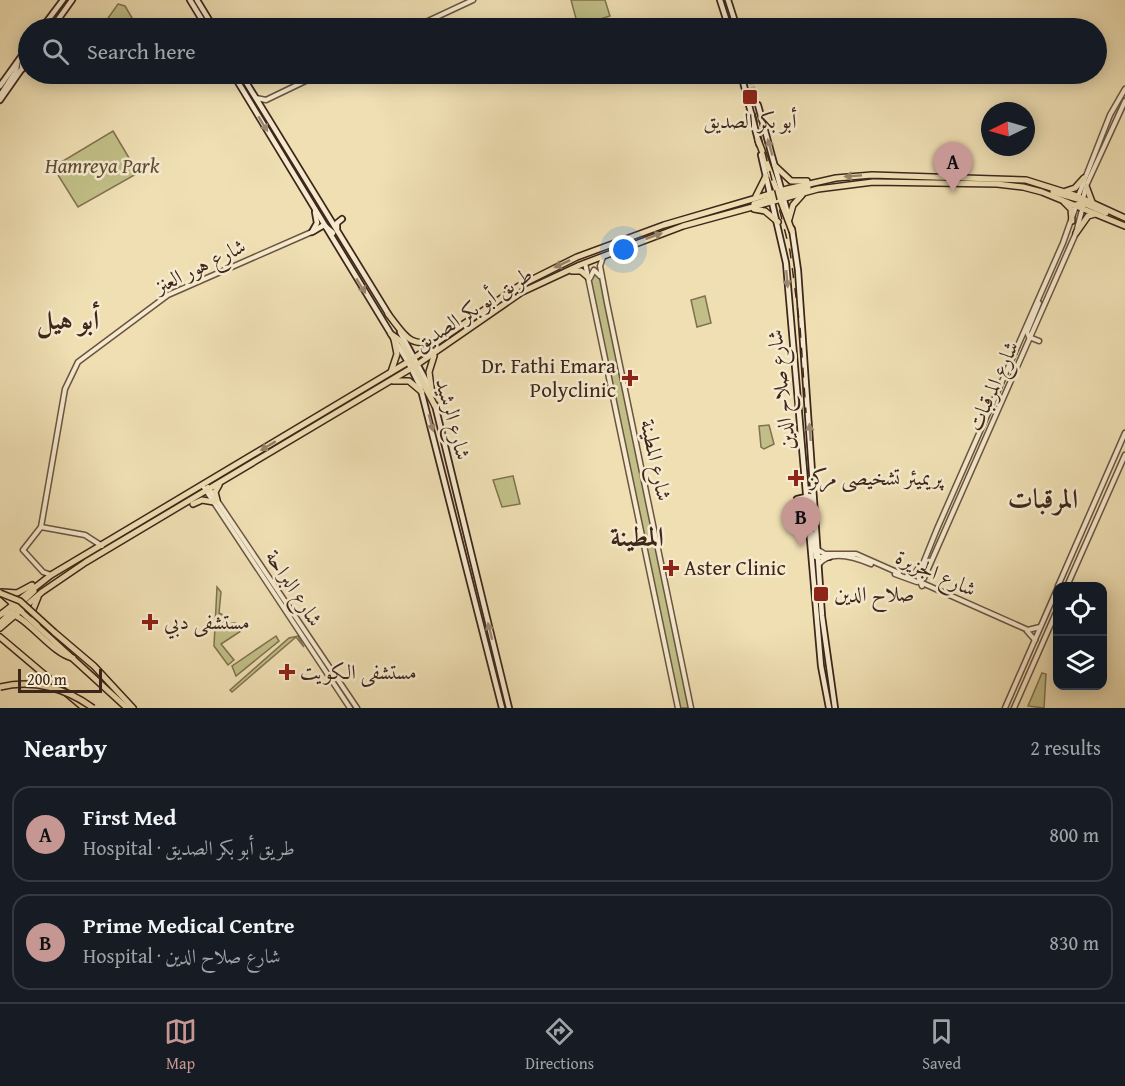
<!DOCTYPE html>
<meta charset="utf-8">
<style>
:root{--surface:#171b24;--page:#242831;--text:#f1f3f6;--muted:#9ea1a6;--line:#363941;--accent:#c59692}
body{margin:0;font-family:"Gentium Book Plus",Amiri,serif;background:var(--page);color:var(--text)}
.controls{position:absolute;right:18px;bottom:18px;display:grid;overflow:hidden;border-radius:12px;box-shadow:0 3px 15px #0003}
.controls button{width:54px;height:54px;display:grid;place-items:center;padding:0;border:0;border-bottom:2px solid var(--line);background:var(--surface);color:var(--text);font:30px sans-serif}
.compass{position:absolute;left:981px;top:102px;width:54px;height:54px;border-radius:50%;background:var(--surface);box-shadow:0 3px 15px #0003;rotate:265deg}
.scale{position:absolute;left:18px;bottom:15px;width:84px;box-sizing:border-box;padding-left:6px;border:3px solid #3e261b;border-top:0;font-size:16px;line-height:21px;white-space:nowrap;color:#3e261b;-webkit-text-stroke:4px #f5eace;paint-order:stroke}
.you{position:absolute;left:624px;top:250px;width:21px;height:21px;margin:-15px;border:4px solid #fff;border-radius:50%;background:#1a73e8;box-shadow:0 0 0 9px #1a73e833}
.badge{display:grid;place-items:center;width:39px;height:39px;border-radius:50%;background:var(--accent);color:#111;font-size:20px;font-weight:700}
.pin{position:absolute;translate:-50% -50px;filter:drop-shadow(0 2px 3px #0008)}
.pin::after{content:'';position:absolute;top:32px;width:21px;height:18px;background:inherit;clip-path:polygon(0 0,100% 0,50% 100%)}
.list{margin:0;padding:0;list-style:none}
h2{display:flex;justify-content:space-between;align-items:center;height:78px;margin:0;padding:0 24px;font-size:26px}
h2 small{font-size:20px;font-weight:400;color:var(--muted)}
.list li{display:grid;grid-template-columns:39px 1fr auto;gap:18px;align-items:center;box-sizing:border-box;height:96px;margin:0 12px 12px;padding:0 12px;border:2px solid var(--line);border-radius:18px}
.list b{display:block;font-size:22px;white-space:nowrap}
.list p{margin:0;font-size:20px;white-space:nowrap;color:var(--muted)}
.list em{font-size:20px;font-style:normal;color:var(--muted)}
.icon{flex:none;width:33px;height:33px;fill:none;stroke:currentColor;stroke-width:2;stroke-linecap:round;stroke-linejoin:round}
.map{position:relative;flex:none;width:1125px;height:708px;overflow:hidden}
.search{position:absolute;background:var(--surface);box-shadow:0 3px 15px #0003;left:18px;right:18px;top:18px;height:66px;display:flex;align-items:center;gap:15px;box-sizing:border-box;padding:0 21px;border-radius:33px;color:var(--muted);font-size:22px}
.sheet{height:294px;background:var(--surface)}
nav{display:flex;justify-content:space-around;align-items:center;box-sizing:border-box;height:84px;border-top:2px solid var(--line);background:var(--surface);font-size:16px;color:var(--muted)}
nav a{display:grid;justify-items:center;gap:3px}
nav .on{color:var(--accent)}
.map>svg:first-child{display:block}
</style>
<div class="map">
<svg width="1125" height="708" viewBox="0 0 1125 708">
<rect width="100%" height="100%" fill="#efdfb3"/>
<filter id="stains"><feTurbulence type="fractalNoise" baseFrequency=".00333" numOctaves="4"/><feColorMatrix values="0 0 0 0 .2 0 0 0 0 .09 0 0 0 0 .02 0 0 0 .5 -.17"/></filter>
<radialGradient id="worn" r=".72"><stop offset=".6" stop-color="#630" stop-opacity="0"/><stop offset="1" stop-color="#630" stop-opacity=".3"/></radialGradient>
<g fill="#c1bf87" stroke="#807251" stroke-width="1.5">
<path d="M571,0H605L610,16L578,26Z"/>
<path d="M118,4L125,6L138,28H101Z"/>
<path d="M113,131L138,173L78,207L53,167Z"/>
<path d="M598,268L691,708H680L588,272Z"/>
<path d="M705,296L711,323L697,327L691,300Z"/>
<path d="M769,425L774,444L764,449L761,447L759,426Z"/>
<path d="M513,476L520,504L502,507L493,480Z"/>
<path d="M217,587L221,592L219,613L223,615L222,627L229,629L232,623H236L241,631L221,644L234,660L228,665L214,646Z"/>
<path d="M276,636L279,641L236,676L232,666Z"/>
<path d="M298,636L304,647L296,637L232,692L230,690L289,638Z"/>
<path d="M1042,673L1046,674L1044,708L1028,706Z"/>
</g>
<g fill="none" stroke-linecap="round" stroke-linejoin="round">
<path stroke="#ccba95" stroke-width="4.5" stroke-dasharray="4.5 2" stroke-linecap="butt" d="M749,74L758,105"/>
<g stroke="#6a5441" stroke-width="7">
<g id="tertiary">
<path d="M413,28L473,0"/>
<path d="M256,98L266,100L320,74"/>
<path d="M1077,199L1110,115L1125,89"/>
<path d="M1083,199L1086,186L1125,101"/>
<path d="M603,257L600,266L607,303L691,708"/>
<path d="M585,263L678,708"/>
<path d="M590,278L594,270L600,276"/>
<path d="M1039,303L1027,332L1029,337L1039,341"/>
<path d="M203,486L350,708"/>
<path d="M208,487L357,708"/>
<path d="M41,527L85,535L102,546"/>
<path d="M818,550L825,554H856L899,573"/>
<path d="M819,564C831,549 857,558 871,564"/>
<path d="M895,574L917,582L924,578L1076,233L1083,206"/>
<path d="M51,575L43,572L23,550L41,527L65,389L78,362L168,295L314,231"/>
<path d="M907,576L915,573L920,566"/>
<path d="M920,582L1028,630L1040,627"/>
<path d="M922,586L918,576L937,529L1063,243L1076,206"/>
<path d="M1058,586L1125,433"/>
<path d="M1067,586L1125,455"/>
<path d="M1027,631L1035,640"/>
<path d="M1005,708L1058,587"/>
<path d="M1014,708L1058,608"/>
</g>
</g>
<g stroke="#3e261b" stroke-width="8">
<g id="secondary">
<path d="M190,0L207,28"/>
<path d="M197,0L214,28"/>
<path d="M720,0L729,28"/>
<path d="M728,0L737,28"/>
<path d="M42,28L63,0"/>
<path d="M52,28L72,0"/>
<path d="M22,69V63L28,52"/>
<path d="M233,74L408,362L420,386L502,708"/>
<path d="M241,74L389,315"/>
<path d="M741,74L759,144"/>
<path d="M0,86L28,47"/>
<path d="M0,96L16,71L17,63"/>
<path d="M0,100L28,60"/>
<path d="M758,105L789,218"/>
<path d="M761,155L786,263L821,666L829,708"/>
<path d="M337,229V223L342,219"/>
<path d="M792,229L798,270L822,616L835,708"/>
<path d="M313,230L317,223L315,212"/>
<path d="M312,232L324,225L333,233"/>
<path d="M400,332L430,388"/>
<path d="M435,405L509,708"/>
<path d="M797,499L810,496L812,505"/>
<path d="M813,534L816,557H829"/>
</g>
</g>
<g stroke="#3e261b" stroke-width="8">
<g id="primary">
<path d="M758,140L792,231"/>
<path d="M775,166L791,181H807"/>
<path d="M1086,186L1092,202"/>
<path d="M1066,191L1075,188L1084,178"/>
<path d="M1053,192L1081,200"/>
<path d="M756,196L766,176"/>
<path d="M1064,202L1071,209L1072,221"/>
<path d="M754,204L808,187"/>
<path d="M1076,205L1083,203L1106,213"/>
<path d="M754,209L765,211L778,222"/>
<path d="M789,219L793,205L802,195"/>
<path d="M1076,233L1088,216L1095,214"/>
<path d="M572,271H581L588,277"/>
<path d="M388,314C405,335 409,349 438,340"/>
<path d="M391,334L401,341L435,406"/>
<path d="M391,372L397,354L394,339"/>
<path d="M393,381H409L422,392"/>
<path d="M432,394L429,372L434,356"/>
<path d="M217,500L215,492L219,485"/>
<path d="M193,504L202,500L214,502"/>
<path d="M2,592L17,593L32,585"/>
<path d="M2,594L127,708"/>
<path d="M3,613C23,609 49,653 73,658"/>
<path d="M0,615L51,575L408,362L519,286L577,257L664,225L787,189L836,178L872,175L1026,180L1077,196L1125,218"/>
<path d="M0,623L34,591"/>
<path d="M37,624L32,612L38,597"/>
<path d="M0,628L42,592L86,562L415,366L522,292L580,265L683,226L818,189L873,182L997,184L1023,187L1042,192L1125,226"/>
<path d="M54,632L94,666L133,708"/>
<path d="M0,637L84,708"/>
</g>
</g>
<use href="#tertiary" stroke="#f5eace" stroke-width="4"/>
<use href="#secondary" stroke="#f5eace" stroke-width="4.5"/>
<use href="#primary" stroke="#efdfb3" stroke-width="5"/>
<g stroke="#3e261b" stroke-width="1.5" stroke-dasharray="10 10" stroke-linecap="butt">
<path d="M724,0L732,28"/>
<path d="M745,74L790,251L800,327L806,413"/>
</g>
<g stroke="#3e261b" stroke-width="8" stroke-linecap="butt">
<g id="primary-bridge">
<path d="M0,593L20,601L54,632"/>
<path d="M0,687C33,679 66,688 93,708"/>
</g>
</g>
<use href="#primary-bridge" stroke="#efdfb3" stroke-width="5"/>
</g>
<defs><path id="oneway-solid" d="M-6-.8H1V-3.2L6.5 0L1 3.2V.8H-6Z" transform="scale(1.5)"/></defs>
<g fill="#9a8874">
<use href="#oneway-solid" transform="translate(263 124) rotate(59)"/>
<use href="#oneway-solid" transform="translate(770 147) rotate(-106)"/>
<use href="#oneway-solid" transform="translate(787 279) rotate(85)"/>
<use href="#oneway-solid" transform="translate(361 286) rotate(58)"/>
<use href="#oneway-solid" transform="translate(431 423) rotate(75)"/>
<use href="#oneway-solid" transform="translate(810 432) rotate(-94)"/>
<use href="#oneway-solid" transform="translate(490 631) rotate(-104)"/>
</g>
<g fill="#968267">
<use href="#oneway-solid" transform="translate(853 176) rotate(176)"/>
<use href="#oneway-solid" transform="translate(654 236) rotate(-20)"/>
<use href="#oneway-solid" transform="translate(562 264) rotate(155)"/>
<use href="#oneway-solid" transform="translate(268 446) rotate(149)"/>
</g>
<g fill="#8f2418" stroke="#f5eace" stroke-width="2">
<rect x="742" y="89" width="16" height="16" rx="3"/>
<path d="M627 369h6v6h6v6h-6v6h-6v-6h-6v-6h6z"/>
<path d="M793 469h6v6h6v6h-6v6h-6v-6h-6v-6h6z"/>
<path d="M668 559h6v6h6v6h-6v6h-6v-6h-6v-6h6z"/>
<rect x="813" y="586" width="16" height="16" rx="3"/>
<path d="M147 613h6v6h6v6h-6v6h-6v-6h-6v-6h6z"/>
<path d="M284 663h6v6h6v6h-6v6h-6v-6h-6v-6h6z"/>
</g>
<g text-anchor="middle" stroke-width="5" stroke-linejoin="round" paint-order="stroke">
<g font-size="21" fill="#3e261b" stroke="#f5eace" text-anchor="start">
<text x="750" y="128" text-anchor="middle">أبو بكر الصديق</text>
<text x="616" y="373" text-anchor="end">Dr. Fathi Emara<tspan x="616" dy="24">Polyclinic</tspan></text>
<text x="810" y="485">پریمیئر تشخیصی مرکز</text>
<text x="684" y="575">Aster Clinic</text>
<text x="834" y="601">صلاح الدين</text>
<text x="164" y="629">مستشفى دبي</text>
<text x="300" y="679">مستشفى الكويت</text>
</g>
<g font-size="21" font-style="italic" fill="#5f4c36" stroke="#f5eace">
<text x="102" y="173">Hamreya Park</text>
</g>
<g font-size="21" fill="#3e261b" stroke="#f5eace">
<text transform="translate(200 266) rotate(-26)" y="7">شارع هور العنز</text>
<text transform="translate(473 309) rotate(-33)" y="7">طريق أبو بكر الصديق</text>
<text transform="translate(993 386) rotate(-66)" y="7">شارع المرقبات</text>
<text transform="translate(781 390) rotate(-96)" y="7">شارع صلاح الدين</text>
<text transform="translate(453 419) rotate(75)" y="7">شارع الرشيد</text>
<text transform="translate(656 460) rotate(78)" y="7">شارع المطينة</text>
<text transform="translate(936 573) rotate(24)" y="7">شارع الجزيرة</text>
<text transform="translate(294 588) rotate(57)" y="7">شارع البراحة</text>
</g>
<g font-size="27" font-weight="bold" fill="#3e261b" stroke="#f5eace">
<text x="68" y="329">أبو هيل</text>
<text x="1043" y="508">المرقبات</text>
<text x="637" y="546">المطينة</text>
</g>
</g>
<rect width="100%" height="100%" filter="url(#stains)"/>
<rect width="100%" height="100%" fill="url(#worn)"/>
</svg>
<div class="controls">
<button><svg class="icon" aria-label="locate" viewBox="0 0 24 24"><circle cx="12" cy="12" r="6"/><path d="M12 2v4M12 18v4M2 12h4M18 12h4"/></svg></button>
<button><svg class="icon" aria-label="layers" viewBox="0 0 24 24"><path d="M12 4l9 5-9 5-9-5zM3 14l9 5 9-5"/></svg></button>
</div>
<svg class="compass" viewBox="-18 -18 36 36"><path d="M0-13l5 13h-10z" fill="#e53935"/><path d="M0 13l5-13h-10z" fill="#9ea1a6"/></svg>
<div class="scale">200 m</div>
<div class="you"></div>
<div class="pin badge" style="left:953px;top:192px">A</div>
<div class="pin badge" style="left:801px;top:547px">B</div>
<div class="search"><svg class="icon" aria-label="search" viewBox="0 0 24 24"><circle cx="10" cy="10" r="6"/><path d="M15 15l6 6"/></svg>Search here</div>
</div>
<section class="sheet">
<h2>Nearby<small>2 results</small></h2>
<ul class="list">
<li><span class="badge">A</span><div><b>First Med</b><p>Hospital · طريق أبو بكر الصديق</p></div><em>800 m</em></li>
<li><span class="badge">B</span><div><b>Prime Medical Centre</b><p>Hospital · شارع صلاح الدين</p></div><em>830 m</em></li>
</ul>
</section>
<nav>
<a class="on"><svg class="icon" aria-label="map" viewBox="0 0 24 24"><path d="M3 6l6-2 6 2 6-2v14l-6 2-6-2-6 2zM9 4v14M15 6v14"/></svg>Map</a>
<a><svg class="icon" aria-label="directions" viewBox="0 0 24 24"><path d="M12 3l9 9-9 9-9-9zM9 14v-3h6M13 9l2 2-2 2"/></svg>Directions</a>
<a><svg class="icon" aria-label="saved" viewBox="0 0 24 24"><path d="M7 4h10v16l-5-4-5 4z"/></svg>Saved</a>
</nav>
